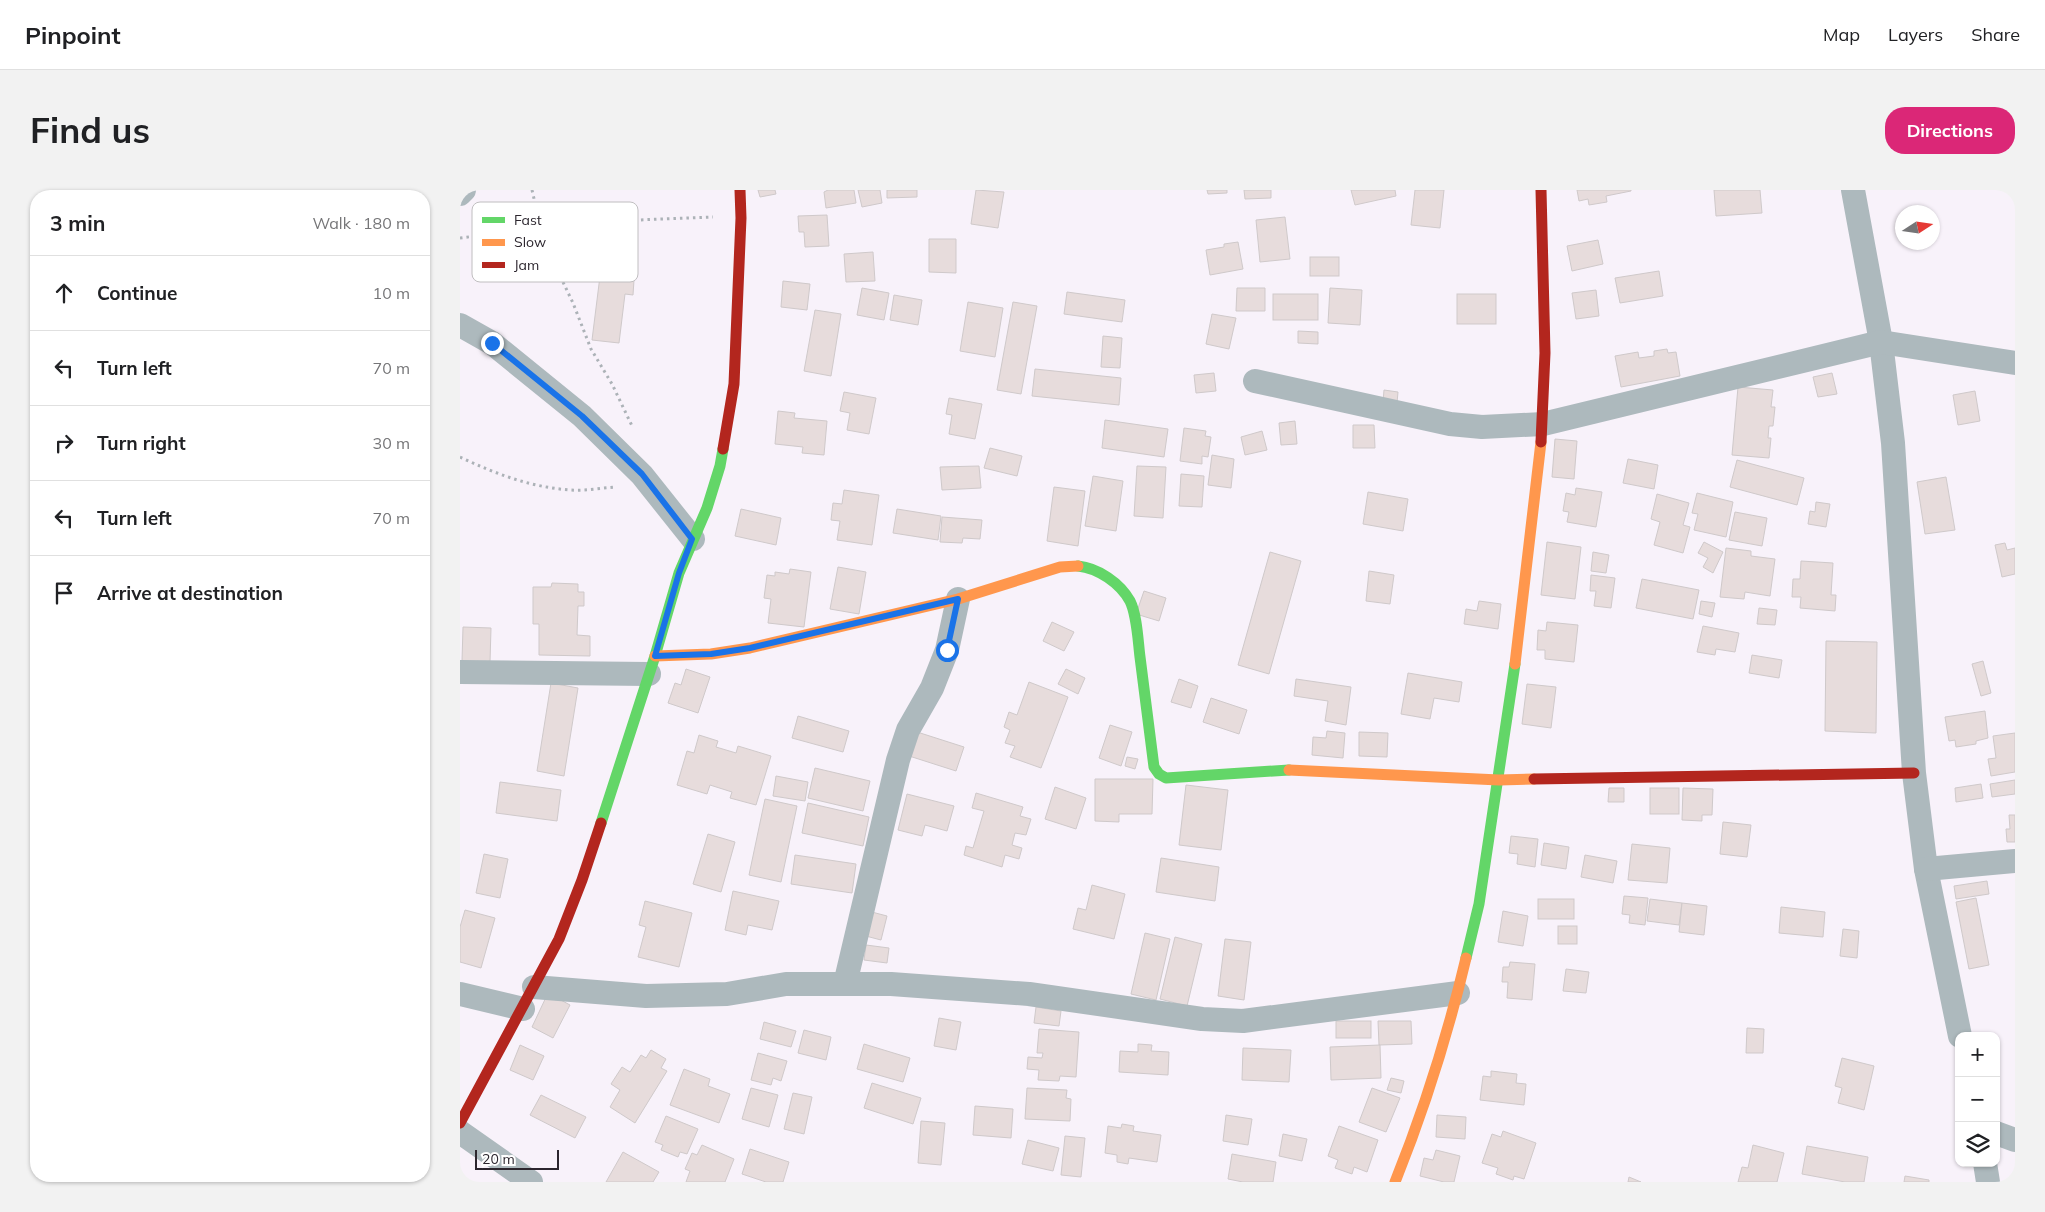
<!DOCTYPE html>
<meta charset="utf-8">
<style>
:root{--surface:#fff;--page:#f2f2f2;--text:#202124;--muted:#757577;--line:#e0e0e0;--accent:#db2777}
body{margin:0;font-family:Mulish,sans-serif;background:var(--page);color:var(--text)}
.controls{position:absolute;right:15px;bottom:15px;display:grid;overflow:hidden;border-radius:10px;box-shadow:0 1px 4px #0004}
.controls button{width:45px;height:45px;display:grid;place-items:center;padding:0;border:0;border-bottom:1px solid var(--line);background:var(--surface);color:var(--text);font:25px sans-serif}
.compass{position:absolute;left:1435px;top:15px;width:45px;height:45px;border-radius:50%;background:var(--surface);box-shadow:0 1px 4px #0004;rotate:78deg}
.scale{position:absolute;left:15px;bottom:12px;width:84px;box-sizing:border-box;padding-left:5px;border:2px solid #2c262e;border-top:0;font-size:14px;line-height:18px;white-space:nowrap;color:#2c262e;-webkit-text-stroke:4px #fff;paint-order:stroke}
.stop{position:absolute;width:15px;height:15px;margin:-11px;border:4px solid #1a73e8;border-radius:50%;background:#fff}
.stop.end{background:#1a73e8;border-color:#fff;box-shadow:0 1px 5px #0008}
.list{margin:0;padding:0;list-style:none}
h2{display:flex;justify-content:space-between;align-items:center;height:65px;margin:0;padding:0 20px;font-size:21px}
h2 small{font-size:16px;font-weight:400;color:var(--muted)}
.list li{display:grid;grid-template-columns:32px 1fr auto;gap:15px;align-items:center;box-sizing:border-box;height:75px;padding:0 20px;border-top:1px solid var(--line)}
.list b{display:block;font-size:19px;white-space:nowrap}
.list em{font-size:16px;font-style:normal;color:var(--muted)}
.icon{flex:none;width:28px;height:28px;fill:none;stroke:currentColor;stroke-width:2;stroke-linecap:round;stroke-linejoin:round}
.map{position:relative;flex:none;width:1555px;height:992px;overflow:hidden;border-radius:20px}
header{display:flex;align-items:center;gap:30px;box-sizing:border-box;height:70px;padding:0 25px;background:var(--surface);border-bottom:1px solid var(--line)}
header strong{font-size:24px}
nav{display:flex;gap:28px;margin-inline-start:auto;font-size:18px}
.intro{display:flex;align-items:center;justify-content:space-between;box-sizing:border-box;height:120px;padding:0 30px}
h1{margin:0;font-size:35px}
.button{padding:12px 22px;border-radius:20px;background:var(--accent);color:#fff;font-size:18px;font-weight:700}
main{display:flex;gap:30px;padding:0 30px}
aside{flex:1;background:var(--surface);border-radius:20px;box-shadow:0 1px 4px #0004}
.map>svg:first-child{display:block}
</style>
<header>
<strong>Pinpoint</strong>
<nav><a>Map</a><a>Layers</a><a>Share</a></nav>
</header>
<div class="intro"><h1>Find us</h1><a class="button">Directions</a></div>
<main>
<aside>
<h2>3 min<small>Walk · 180 m</small></h2>
<ul class="list">
<li><svg class="icon" aria-label="ahead" viewBox="0 0 24 24"><path d="M12 20V5M6 11l6-6 6 6"/></svg><div><b>Continue</b></div><em>10 m</em></li>
<li><svg class="icon" aria-label="left" viewBox="0 0 24 24"><path d="M17 20v-9H6M10 6l-5 5 5 5"/></svg><div><b>Turn left</b></div><em>70 m</em></li>
<li><svg class="icon" aria-label="right" viewBox="0 0 24 24"><path d="M7 20v-9h11M14 6l5 5-5 5"/></svg><div><b>Turn right</b></div><em>30 m</em></li>
<li><svg class="icon" aria-label="left" viewBox="0 0 24 24"><path d="M17 20v-9H6M10 6l-5 5 5 5"/></svg><div><b>Turn left</b></div><em>70 m</em></li>
<li><svg class="icon" aria-label="arrive" viewBox="0 0 24 24"><path d="M6 21V4h12l-3 4 3 4H6"/></svg><div><b>Arrive at destination</b></div></li>
</ul>
</aside>
<div class="map">
<svg width="1555" height="992" viewBox="0 0 1555 992">
<rect width="100%" height="100%" fill="#f8f2fa"/>
<g fill="#e7dcdc" stroke="#cfc9ca">
<path d="M298,0H315L316,4L300,7Z"/>
<path d="M368,0H394L396,13L366,18L364,2Z"/>
<path d="M398,0H420L422,13L402,17Z"/>
<path d="M427,0H457V7L427,8Z"/>
<path d="M516,0L544,2L538,38L511,34Z"/>
<path d="M747,0H767V3L748,4Z"/>
<path d="M784,0H811V8L785,9Z"/>
<path d="M891,0H935L936,6L895,15Z"/>
<path d="M955,0H984L980,38L951,35Z"/>
<path d="M1117,0H1171V1L1146,6L1147,12L1129,15L1128,9L1119,11Z"/>
<path d="M1254,0H1300L1302,23L1256,26Z"/>
<path d="M367,25L369,56L345,57L344,42H339L338,26Z"/>
<path d="M825,27L830,69L800,72L796,30Z"/>
<path d="M469,49H496V83L469,82Z"/>
<path d="M1138,50L1143,74L1112,81L1107,56Z"/>
<path d="M778,52L783,79L750,85L746,60L764,57V54Z"/>
<path d="M413,62L415,91L386,92L384,64Z"/>
<rect x="850" y="67" width="29" height="19"/>
<path d="M1199,81L1203,106L1160,113L1155,88Z"/>
<path d="M140,86L174,90L173,105L165,104L159,153L132,150Z"/>
<path d="M323,91L350,94L347,120L321,117Z"/>
<path d="M402,98L429,103L424,130L397,125Z"/>
<path d="M777,98H805V121H776Z"/>
<path d="M870,98L902,100L900,135L868,133Z"/>
<path d="M1136,100L1139,126L1116,129L1112,103Z"/>
<path d="M607,102L665,110L662,132L604,124Z"/>
<rect x="813" y="104" width="45" height="26"/>
<rect x="997" y="104" width="39" height="30"/>
<path d="M434,105L462,110L458,135L430,130Z"/>
<path d="M508,112L543,118L535,167L500,161Z"/>
<path d="M553,112L577,116L561,204L537,200Z"/>
<path d="M355,120L381,124L371,186L344,181Z"/>
<path d="M752,124L776,128L769,159L746,154Z"/>
<path d="M838,141L858,142V154L838,153Z"/>
<path d="M643,146L662,148L660,178L641,177Z"/>
<path d="M1207,159L1208,163L1216,162L1220,186L1161,197L1155,166L1178,162L1179,168L1194,166V161Z"/>
<path d="M575,179L661,188L659,215L572,206Z"/>
<path d="M754,183L756,201L736,203L734,185Z"/>
<path d="M1372,183L1377,204L1358,207L1353,187Z"/>
<path d="M1278,197L1313,200L1311,217H1315L1313,236H1309L1308,248H1311L1309,268L1272,265Z"/>
<path d="M924,200L938,202L937,213L923,212Z"/>
<path d="M1515,201L1520,231L1498,235L1493,205Z"/>
<path d="M384,202L416,208L409,244L387,240L390,223L380,221Z"/>
<path d="M489,208L522,214L515,249L489,244L492,225L486,224Z"/>
<path d="M318,221L335,223L334,228L367,231L364,265L342,263L343,257L315,254Z"/>
<path d="M645,230L708,239L704,267L642,258Z"/>
<path d="M835,231L837,254L821,255L819,233Z"/>
<path d="M893,235H914L915,258H893Z"/>
<path d="M724,238L746,241L745,246L751,247L748,267L742,266V274L720,271Z"/>
<path d="M802,241L807,260L785,265L781,247Z"/>
<path d="M1095,249L1117,251L1114,289L1092,287Z"/>
<path d="M530,258L562,266L557,286L524,278Z"/>
<path d="M752,265L774,269L771,298L748,295Z"/>
<path d="M1168,269L1198,275L1194,299L1163,293Z"/>
<path d="M1277,270L1344,288L1337,315L1270,297Z"/>
<path d="M519,276L521,298L482,300L480,277Z"/>
<path d="M677,276L706,277L703,328L674,326Z"/>
<path d="M721,284L744,286L742,317L719,316Z"/>
<path d="M633,286L663,291L656,341L625,336Z"/>
<path d="M1486,287L1495,340L1465,344L1457,292Z"/>
<path d="M594,297L625,301L618,356L587,351Z"/>
<path d="M1116,298L1142,302L1136,337L1107,332L1109,322L1103,321L1106,303L1115,305Z"/>
<path d="M384,300L419,305L412,355L377,350L380,331L371,330L373,313L382,314Z"/>
<path d="M908,302L948,309L943,341L903,334Z"/>
<path d="M1237,303L1273,312L1266,347L1234,340L1238,324L1232,323Z"/>
<path d="M1197,304L1229,313L1223,335L1230,337L1223,363L1194,355L1200,332L1191,329Z"/>
<path d="M1356,312L1370,314L1366,337L1348,334L1350,321L1355,322Z"/>
<path d="M281,319L321,328L316,355L275,346Z"/>
<path d="M437,319L481,326L478,350L433,343Z"/>
<path d="M1275,322L1307,328L1302,356L1269,350Z"/>
<path d="M482,327L522,330L520,349L503,348L502,353L480,352Z"/>
<path d="M1087,352L1121,357L1115,409L1081,405Z"/>
<path d="M1244,352L1263,362L1253,383L1243,377L1248,368L1238,363Z"/>
<path d="M1545,353L1547,360L1555,358V384L1542,387L1535,355Z"/>
<path d="M1266,358L1291,361V366L1315,369L1310,406L1285,402L1284,409L1260,407Z"/>
<path d="M810,362L841,371L809,484L778,475Z"/>
<path d="M1133,362L1149,365L1146,383L1131,381Z"/>
<path d="M1341,371L1373,373L1371,405H1376L1375,421L1340,418L1341,407H1332L1333,389H1340Z"/>
<path d="M378,377L406,382L399,424L370,419Z"/>
<path d="M330,379L351,382L344,437L308,433L311,409L304,408L307,385L315,386V382L329,384Z"/>
<path d="M909,381L934,385L930,414L906,411Z"/>
<path d="M1131,385L1155,388L1151,418L1134,416L1136,401H1130Z"/>
<path d="M1182,389L1239,400L1233,429L1176,418Z"/>
<path d="M92,393L118,394V402H124V416H118L117,445L130,446V466L79,465V434H73V397H91Z"/>
<path d="M684,401L706,408L699,431L676,424Z"/>
<path d="M1019,411L1041,414L1038,439L1004,434L1006,419L1017,421Z"/>
<path d="M1241,411L1255,413L1252,427L1239,424Z"/>
<path d="M1299,418L1317,420L1315,435L1297,434Z"/>
<path d="M592,432L614,442L604,461L583,451Z"/>
<path d="M1087,432L1118,435L1114,472L1085,469V460H1077L1078,440L1086,441Z"/>
<path d="M1243,436L1279,443L1275,462L1256,459L1255,465L1237,462Z"/>
<path d="M3,437L31,438L30,472L2,471Z"/>
<path d="M1366,451L1417,452L1416,543L1365,541Z"/>
<path d="M1292,465L1322,470L1319,488L1289,483Z"/>
<path d="M1523,471L1531,503L1521,506L1512,474Z"/>
<path d="M226,479L250,487L238,523L208,513L215,493L221,495Z"/>
<path d="M606,479L625,488L618,504L598,494Z"/>
<path d="M948,483L1002,492L999,512L974,508L970,529L941,524Z"/>
<path d="M719,489L738,496L731,518L711,512Z"/>
<path d="M836,489L891,497L886,535L865,531L868,511L834,506Z"/>
<path d="M569,492L608,507L581,578L550,567L555,556L545,553L550,540L544,537L549,522L557,525Z"/>
<path d="M91,493L118,498L104,586L77,581Z"/>
<path d="M1067,494L1096,497L1091,538L1062,534Z"/>
<path d="M751,508L787,520L779,544L743,532Z"/>
<path d="M1525,521L1528,548L1516,551V554L1496,557L1495,550L1489,551L1485,527Z"/>
<path d="M338,526L389,541L383,562L332,548Z"/>
<path d="M650,535L672,542L661,576L639,568Z"/>
<path d="M454,541L504,557L496,581L446,565Z"/>
<path d="M867,541L885,543L883,568L852,565L853,547L866,548Z"/>
<path d="M899,542L928,543L927,567L899,566Z"/>
<path d="M1555,543V582L1531,586L1528,569L1536,568L1533,546Z"/>
<path d="M239,545L258,551L256,557L276,563L278,556L311,566L296,615L270,608L272,602L250,595L247,604L217,595L227,561L234,563Z"/>
<path d="M667,567L678,569L675,579L665,576Z"/>
<path d="M355,578L410,591L403,621L348,608Z"/>
<path d="M316,586L348,592L345,611L313,606Z"/>
<path d="M635,589H693L692,624H659V632L635,631Z"/>
<path d="M1555,590V604L1532,607L1530,594Z"/>
<path d="M40,592L101,600L97,631L36,623Z"/>
<path d="M1521,594L1523,608L1496,612L1495,598Z"/>
<path d="M726,595L768,600L761,660L719,655Z"/>
<path d="M595,597L626,608L616,639L585,629Z"/>
<path d="M1149,598H1164V612H1148Z"/>
<rect x="1190" y="598" width="29" height="26"/>
<path d="M1223,598L1253,599L1252,625H1242V631L1222,630Z"/>
<path d="M516,603L563,617L560,626L571,629L566,645L555,643L552,655L562,658L559,669L545,665L542,677L504,665L506,656L513,658L524,621L512,618Z"/>
<path d="M447,604L494,616L487,641L465,635L462,646L438,640Z"/>
<path d="M305,609L337,616L321,692L289,685Z"/>
<path d="M348,613L409,627L403,656L342,643Z"/>
<path d="M1549,625H1555V652H1547L1546,639H1550Z"/>
<path d="M1263,632L1291,635L1287,667L1260,664Z"/>
<path d="M248,644L275,652L261,702L233,694Z"/>
<path d="M1051,646L1078,649L1075,677L1057,674L1058,664L1049,663Z"/>
<path d="M1084,653L1109,657L1106,679L1081,675Z"/>
<path d="M1172,654L1210,658L1207,693L1168,690Z"/>
<path d="M24,664L48,669L40,708L16,703Z"/>
<path d="M335,665L396,674L392,703L331,694Z"/>
<path d="M1125,665L1157,671L1153,693L1121,687Z"/>
<path d="M701,668L759,677L755,711L696,702Z"/>
<path d="M1527,691L1529,704L1496,709L1494,696Z"/>
<path d="M632,695L665,704L654,749L613,739L618,718L626,720Z"/>
<path d="M273,701L319,711L312,740L288,735L286,745L265,740Z"/>
<path d="M1164,706L1188,708L1185,735L1169,733L1170,725L1162,724Z"/>
<path d="M1516,708L1529,775L1509,779L1496,712Z"/>
<rect x="1078" y="709" width="36" height="20"/>
<path d="M1190,709L1222,713L1219,735L1187,731Z"/>
<path d="M185,711L232,723L219,777L178,767L186,737L179,735Z"/>
<path d="M1222,713L1247,716L1244,745L1219,742Z"/>
<path d="M1321,717L1365,722L1363,747L1319,743Z"/>
<path d="M5,720L35,728L21,778L0,772V737Z"/>
<path d="M408,721L427,726L421,750L402,745Z"/>
<path d="M1043,721L1068,726L1063,756L1038,752Z"/>
<rect x="1098" y="736" width="19" height="18"/>
<path d="M1383,739L1399,741L1397,768L1380,766Z"/>
<path d="M685,743L710,749L696,810L671,804Z"/>
<path d="M715,747L742,754L727,816L700,809Z"/>
<path d="M765,749L791,752L784,810L758,806Z"/>
<path d="M406,755L429,758L427,773L404,770Z"/>
<path d="M1050,772L1075,774L1072,810L1047,808L1048,792H1042L1043,777H1049Z"/>
<path d="M1106,779L1129,782L1126,803L1103,801Z"/>
<path d="M88,803L110,815L93,848L72,837Z"/>
<path d="M576,817L601,821L599,836L574,833Z"/>
<path d="M479,828L501,832L496,860L474,856Z"/>
<rect x="876" y="831" width="35" height="17"/>
<path d="M918,831H951L952,854L919,855Z"/>
<path d="M304,832L336,841L331,857L300,849Z"/>
<path d="M1287,838L1304,839L1303,863H1286Z"/>
<path d="M579,839L619,842L616,887L600,886L599,891L578,890L579,880L567,879L568,867L582,868L583,863H577Z"/>
<path d="M344,840L371,847L366,870L338,863Z"/>
<path d="M404,854L450,868L443,892L397,879Z"/>
<path d="M678,854L692,855L691,861L709,862L708,885L659,882L660,861L678,862Z"/>
<path d="M60,855L84,866L73,890L50,880Z"/>
<path d="M920,855L921,888L871,890L870,857Z"/>
<path d="M783,858L831,860L829,892L782,890Z"/>
<path d="M191,860L206,869L201,878L207,881L175,933L150,917L160,900L151,894L162,877L170,882L181,865L186,868Z"/>
<path d="M298,863L327,871L321,891L313,888L311,895L291,890Z"/>
<path d="M1382,868L1414,876L1404,920L1378,913L1382,898L1375,896Z"/>
<path d="M224,879L250,889L248,896L270,904L259,933L210,915Z"/>
<path d="M1031,881L1057,884L1056,893L1066,894L1064,915L1020,910L1023,886L1031,887Z"/>
<path d="M931,888L944,891L941,903L927,900Z"/>
<path d="M412,893L461,908L453,934L404,918Z"/>
<path d="M291,898L318,905L309,937L282,929Z"/>
<path d="M567,898L607,900L606,908L611,909L610,931L565,929Z"/>
<path d="M912,898L940,908L926,942L899,932Z"/>
<path d="M333,903L352,907L344,944L324,939Z"/>
<path d="M81,905L126,927L115,948L70,925Z"/>
<path d="M515,916L553,919L551,948L513,945Z"/>
<path d="M766,925L792,929L788,955L763,951Z"/>
<path d="M977,925L1006,927L1005,949L976,947Z"/>
<path d="M206,926L238,939L227,964L220,962L218,967L201,960L203,955L195,952Z"/>
<path d="M461,931L485,933L481,975L458,973Z"/>
<path d="M662,934L674,936L673,941L701,945L697,972L669,968L668,974L657,972V965L645,963L648,936L661,938Z"/>
<path d="M879,936L918,950L907,982L894,977L892,984L875,978L878,970L868,966Z"/>
<path d="M1043,941L1076,953L1064,989L1054,986L1053,990L1036,984L1038,978L1022,973L1032,944L1041,947Z"/>
<path d="M823,944L847,949L842,971L819,966Z"/>
<path d="M605,946L625,948L621,987L601,985Z"/>
<path d="M568,950L599,958L593,981L562,974Z"/>
<path d="M242,955L274,969L265,992H226L230,981L225,979L232,963L237,965Z"/>
<path d="M1293,955L1324,963L1317,992H1278L1282,977L1288,978Z"/>
<path d="M1347,956L1408,967L1404,992H1385L1342,984Z"/>
<path d="M290,959L329,972L323,992H306L282,984Z"/>
<path d="M976,960L1000,966L994,992H984L960,986L964,968L973,970Z"/>
<path d="M163,962L199,982L193,992H146Z"/>
<path d="M772,964L816,972L813,992H783L768,989Z"/>
<path d="M1445,986L1469,990V992H1444Z"/>
<path d="M1169,987L1181,992H1168Z"/>
</g>
<g fill="none" stroke-linecap="round" stroke-linejoin="round">
<g stroke="#acb2b7" stroke-width="3" stroke-dasharray="2.5 4" stroke-linecap="butt">
<path d="M72,0L81,39L92,69L113,113L131,159L152,194L173,238"/>
<path d="M0,48L128,32L253,27"/>
<path d="M0,267C36,284 70,297 110,300C125,301 141,298 156,297"/>
</g>
<g stroke="#adb9bd" stroke-width="24">
<path d="M1393,0L1421,152L1433,253L1454,583L1466,679L1500,846"/>
<path d="M0,4L4,0"/>
<path d="M0,135L32,153L122,226L182,285L233,349"/>
<path d="M795,191L990,234L1022,237L1083,234L1421,152L1555,173"/>
<path d="M0,482L189,484"/>
<path d="M1466,679L1555,671"/>
<path d="M385,794L438,570L448,540L472,498L487,460L498,409"/>
<path d="M74,797L186,806L267,804L326,794H431L569,804L742,829L783,831L998,803"/>
<path d="M0,804L63,819"/>
<path d="M0,942L71,992"/>
<path d="M1536,943L1555,950"/>
<path d="M1525,973L1528,992"/>
</g>
<g stroke="#63d668" stroke-width="11">
<path d="M618,376C638,378 660,393 670,411C677,425 678,451 680,467C685,504 689,540 694,577L699,584L706,588L829,580"/>
<path d="M141,633L195,466L219,383L247,318L260,276L263,259"/>
<path d="M1006,768L1019,714L1055,474"/>
</g>
<g stroke="#ff974d" stroke-width="11">
<path d="M195,466L251,464L290,458L498,409L600,377L618,376"/>
<path d="M1055,474L1081,252"/>
<path d="M829,580L1039,590L1074,589"/>
<path d="M935,992C964,920 988,844 1006,768"/>
</g>
<g stroke="#b3261e" stroke-width="11">
<path d="M1081,252L1085,163L1081,0"/>
<path d="M263,259L274,194L281,28L280,0"/>
<path d="M1074,589L1454,583"/>
<path d="M0,933L99,749L122,690L141,633"/>
</g>
</g>
<g fill="none" stroke-linecap="round" stroke-linejoin="round">
<path stroke="#1a73e8" stroke-width="6" d="M32,153L122,226L182,284L232,349L219,383L195,466L251,464L290,458L498,409L487,460"/>
</g>
<rect x="12" y="12" width="166" height="80" rx="8" fill="#fff" stroke="#c0bec0" stroke-width="1"/>
<rect x="22" y="27" width="23" height="6" fill="#63d668"/>
<rect x="22" y="49" width="23" height="7" fill="#ff974d"/>
<rect x="22" y="72" width="23" height="6" fill="#b3261e"/>
<g font-size="14" fill="#2c262e">
<text x="54" y="35">Fast</text>
<text x="54" y="57">Slow</text>
<text x="54" y="80">Jam</text>
</g>
</svg>
<div class="controls">
<button>+</button>
<button>−</button>
<button><svg class="icon" aria-label="layers" viewBox="0 0 24 24"><path d="M12 4l9 5-9 5-9-5zM3 14l9 5 9-5"/></svg></button>
</div>
<svg class="compass" viewBox="-18 -18 36 36"><path d="M0-13l5 13h-10z" fill="#e53935"/><path d="M0 13l5-13h-10z" fill="#757577"/></svg>
<div class="scale">20 m</div>
<div class="stop" style="left:487px;top:460px"></div>
<div class="stop end" style="left:32px;top:153px"></div>
</div>
</main>
